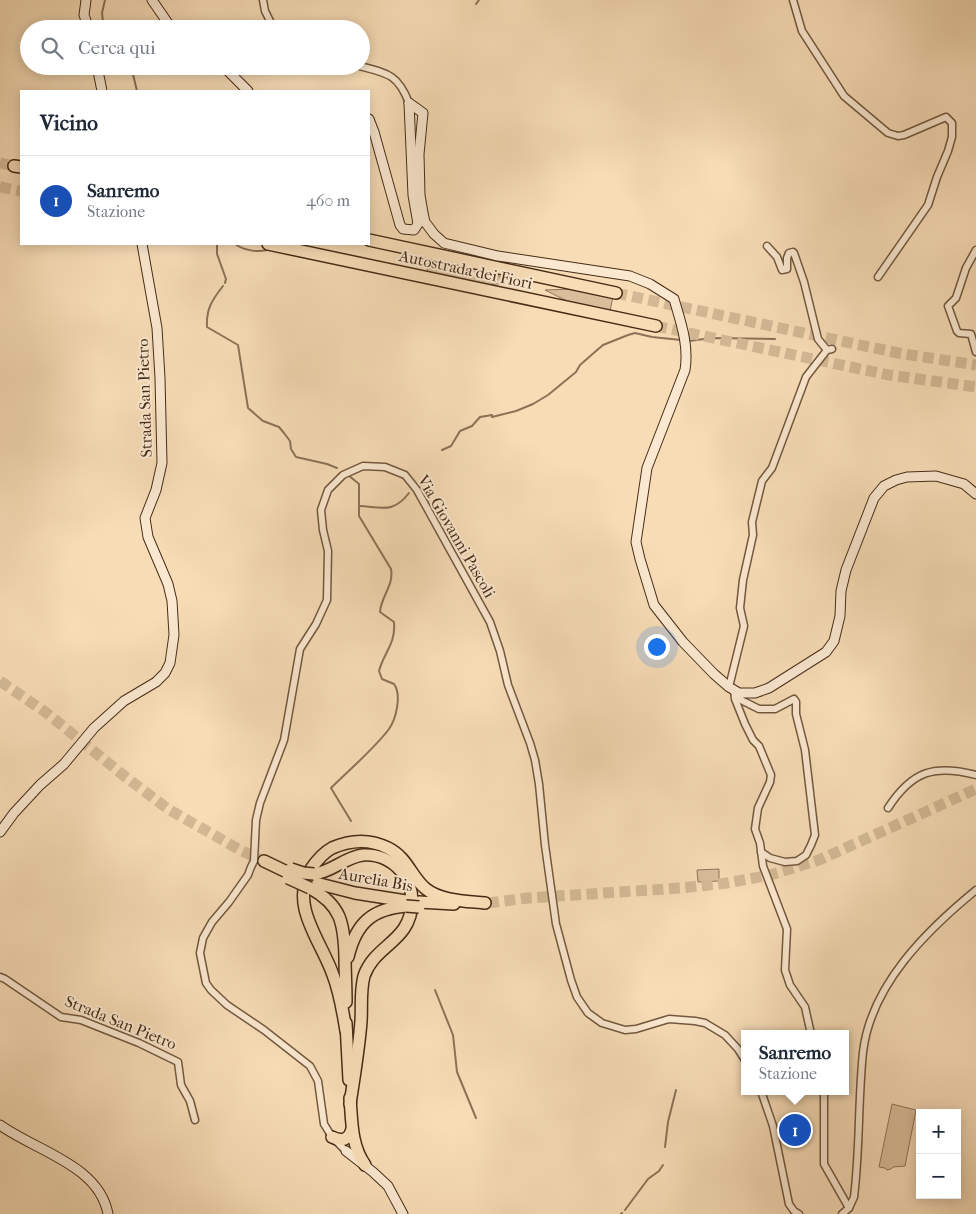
<!DOCTYPE html>
<html lang="it">
<meta charset="utf-8">
<style>
:root{--surface:#fff;--page:#f2f2f3;--text:#1f2937;--muted:#747a83;--line:#e0e1e3;--accent:#2563eb}
body{margin:0;font-family:"IM FELL French Canon",serif;background:var(--page);color:var(--text)}
.controls{position:absolute;right:15px;bottom:15px;display:grid;overflow:hidden;border-radius:0px;box-shadow:0 2px 12px #0003}
.controls button{width:45px;height:45px;display:grid;place-items:center;padding:0;border:0;border-bottom:1px solid var(--line);background:var(--surface);color:var(--text);font:25px sans-serif}
.you{position:absolute;left:656px;top:646px;width:18px;height:18px;margin:-12px;border:4px solid #fff;border-radius:50%;background:#1a73e8;box-shadow:0 0 0 8px #1a73e833}
.badge{display:grid;place-items:center;width:32px;height:32px;border-radius:50%;background:var(--accent);color:#fff;font-size:16px;font-weight:700}
.pin{position:absolute;translate:-50% -50%;border:2px solid #fff;box-shadow:0 1px 5px #0006}
.popup{position:absolute;left:741px;top:1030px;width:108px;height:65px;box-sizing:border-box;display:grid;place-content:center;border-radius:0px;background:var(--surface);filter:drop-shadow(0 1px 4px #0005);font-size:16px;white-space:nowrap;color:var(--muted)}
.popup b{font-size:19px;color:var(--text)}
.popup::after{content:'';position:absolute;left:50%;top:100%;margin-left:-10px;border:10px solid transparent;border-top-color:var(--surface)}
.list{margin:0;padding:0;list-style:none}
h2{display:flex;justify-content:space-between;align-items:center;height:65px;margin:0;padding:0 20px;font-size:21px}
h2 small{font-size:16px;font-weight:400;color:var(--muted)}
.list li{display:grid;grid-template-columns:32px 1fr auto;gap:15px;align-items:center;box-sizing:border-box;height:90px;padding:0 20px;border-top:1px solid var(--line)}
.list b{display:block;font-size:19px;white-space:nowrap}
.list p{margin:0;font-size:16px;white-space:nowrap;color:var(--muted)}
.list em{font-size:16px;font-style:normal;color:var(--muted)}
.icon{flex:none;width:28px;height:28px;fill:none;stroke:currentColor;stroke-width:2;stroke-linecap:round;stroke-linejoin:round}
.map{position:relative;flex:none;width:976px;height:1214px;overflow:hidden}
.search{position:absolute;background:var(--surface);box-shadow:0 2px 12px #0003;left:20px;top:20px;width:350px;height:55px;display:flex;align-items:center;gap:12px;box-sizing:border-box;padding:0 18px;border-radius:28px;color:var(--muted);font-size:19px}
.panel{position:absolute;background:var(--surface);box-shadow:0 2px 12px #0003;left:20px;top:90px;width:350px;height:155px;border-radius:0px}
.map>svg:first-child{display:block}
</style>
<div class="map">
<svg width="976" height="1214" viewBox="0 0 976 1214">
<rect width="100%" height="100%" fill="#f7dcb6"/>
<filter id="stains"><feTurbulence type="fractalNoise" baseFrequency=".004" numOctaves="4"/><feColorMatrix values="0 0 0 0 .2 0 0 0 0 .09 0 0 0 0 .02 0 0 0 .5 -.17"/></filter>
<radialGradient id="worn" r=".72"><stop offset=".6" stop-color="#630" stop-opacity="0"/><stop offset="1" stop-color="#630" stop-opacity=".3"/></radialGradient>
<g fill="#d9be9b" stroke="#907558">
<path d="M420,255L484,269L513,283L481,285L429,273Z"/>
<path d="M573,289L613,297L610,311L571,303L545,290Z"/>
<path d="M719,869V881L698,882L697,870Z"/>
<path d="M892,1104L916,1110L905,1166L893,1167L891,1169L887,1170L885,1168L879,1167Z"/>
</g>
<g fill="none" stroke-linecap="round" stroke-linejoin="round">
<g stroke="#8c7256" stroke-width="2">
<path d="M105,0L102,13L103,21L113,29"/>
<path d="M476,4L479,0"/>
<path d="M131,66L137,91"/>
<path d="M217,244V254L226,279L225,283"/>
<path d="M235,244C245,251 259,253 271,249"/>
<path d="M223,286C212,300 206,309 207,327L238,345L248,408L263,421L279,427L284,433L290,441L291,449L296,457L327,464L337,468"/>
<path d="M689,341L712,338L775,339"/>
<path d="M442,450L451,446L460,431L472,426L480,417L492,415V417L516,411L533,404L548,395L576,372L580,365L596,351L603,345L628,335L635,333L652,337L681,340"/>
<path d="M348,475L359,484V516L391,569C394,586 381,596 380,612L394,622C396,644 384,652 379,671L382,679L394,684C402,695 396,719 389,729C375,748 348,771 331,788L351,821"/>
<path d="M359,506C381,507 393,514 409,493"/>
<path d="M435,990L453,1035L457,1072L476,1118"/>
<path d="M665,1147L668,1122L676,1090"/>
<path d="M625,1210L648,1179L659,1171L663,1165"/>
<path d="M621,1214L622,1213"/>
</g>
<g stroke="#d4b996" stroke-width="11" stroke-dasharray="11 5.5" stroke-linecap="butt">
<path d="M0,163L14,166"/>
<path d="M0,187L21,191"/>
<path d="M616,293L898,353L976,365"/>
<path d="M656,326L889,375L976,387"/>
<path d="M0,681L48,714L123,775L168,809L240,850L264,861"/>
<path d="M488,903L528,898L681,888L727,883L770,875L819,860L976,789"/>
</g>
<g stroke="#72583e" stroke-width="9">
<g id="street">
<path d="M263,0L265,11L274,29"/>
<path d="M793,0L802,31L844,96L888,133L898,136L904,135L946,117L952,123V137L948,151L937,177L928,205L878,277"/>
<path d="M359,66C387,73 398,74 409,103"/>
<path d="M767,246L777,257L782,270L787,269V258L789,253L793,252L794,253L804,282L818,339L827,350"/>
<path d="M976,250L966,268L956,298L948,306L957,331L959,333L971,334L976,352"/>
<path d="M729,687L744,626L740,608L743,580L753,535L752,522L762,481L772,468L806,377L827,350L832,349"/>
<path d="M734,690L735,699L745,724L753,740L759,746L771,775L770,782L758,808L755,829L760,843L763,866L787,929L785,970L790,985L805,1007L811,1034"/>
<path d="M739,693L741,700L759,709H775L794,699L796,702V714L805,750L815,835L811,845L806,855L797,861L785,862L770,858L761,852"/>
<path d="M888,808C912,771 934,764 976,775"/>
<path d="M0,977L5,979L61,1017L81,1020L139,1043L178,1062L181,1085L190,1101L195,1120"/>
<path d="M761,1091L773,1126L789,1204L794,1211L799,1214"/>
<path d="M824,1091V1164L849,1208"/>
<path d="M346,1151L332,1137L324,1124L318,1081L310,1066L264,1030L227,1005L211,990L206,983L200,953L203,938L212,922L229,902L248,875L251,867L254,861L256,820L260,803L284,740L300,649L316,624L327,600L328,551L323,530L321,510L328,490L343,475L363,466L385,467L405,475L417,490L490,622L500,651L508,685L530,743L535,760L539,784L545,845L556,924L571,980L577,997L588,1013L602,1023L625,1030L636,1029L669,1019L695,1021L705,1023L725,1035L738,1049L745,1060"/>
<path d="M842,1214L849,1208L854,1197C860,1149 858,1100 863,1052C871,985 926,931 976,890"/>
</g>
</g>
<g stroke="#462c16" stroke-width="11">
<g id="secondary">
<path d="M86,0L84,15L89,29"/>
<path d="M152,0L172,29"/>
<path d="M97,66L102,91"/>
<path d="M223,66L248,91"/>
<path d="M409,103L423,113L419,154L420,195L423,213L425,222L434,234L444,243L498,256L630,276L650,284L674,299C681,323 689,345 685,370L647,468L636,542L640,559L654,605L683,642L714,674L729,687L739,693H755L769,688L826,652L834,641L840,616L841,591L846,570L874,498L884,486L896,480L907,477L936,476L964,484L976,494"/>
<path d="M369,119L374,132L400,225L403,229L414,230L418,224L413,195L409,103"/>
<path d="M0,832L14,813L40,785L64,764L94,728L124,701L156,682L165,673L170,663L174,635L172,601L168,584L148,537L145,518L156,490L162,463L160,378L157,328L142,244"/>
<path d="M0,1125C36,1151 99,1165 108,1214"/>
<path d="M346,1151L373,1172L388,1186L403,1214"/>
</g>
</g>
<g stroke="#462c16" stroke-width="14">
<g id="highway">
<path d="M14,166L21,167"/>
<path d="M369,240L616,293"/>
<path d="M268,244L656,326"/>
<path d="M264,861L289,873"/>
<path d="M314,874C332,872 345,857 363,855C377,854 391,860 401,871C408,879 412,891 412,902C411,942 375,944 364,976C360,991 362,1006 361,1021C359,1049 354,1077 350,1104"/>
<path d="M312,882L355,893L406,901"/>
<path d="M310,888C341,905 344,923 345,956C345,971 346,987 346,1002"/>
<path d="M419,902L454,904"/>
<path d="M348,957C356,923 372,909 406,906"/>
<path d="M346,1023L349,1080"/>
<path d="M346,1031C343,1012 340,993 333,975C321,940 289,906 311,869C317,860 323,853 332,848C350,840 370,839 388,848C408,858 411,877 426,889C441,901 466,901 485,903"/>
<path d="M350,1098C352,1122 351,1145 365,1165"/>
<path d="M332,1137C342,1142 349,1140 352,1129"/>
</g>
</g>
<use href="#street" stroke="#fae8d0" stroke-width="6"/>
<use href="#secondary" stroke="#fae8d0" stroke-width="9"/>
<use href="#highway" stroke="#f7dcb6" stroke-width="11"/>
<g stroke="#462c16" stroke-width="14" stroke-linecap="butt">
<g id="highway-bridge">
<path d="M291,869L303,873L314,874"/>
<path d="M288,878L310,888"/>
<path d="M406,906L419,907"/>
</g>
</g>
<use href="#highway-bridge" stroke="#f7dcb6" stroke-width="11"/>
</g>
<g text-anchor="middle" stroke-width="4" stroke-linejoin="round" paint-order="stroke">
<g font-size="16" fill="#462c16" stroke="#fae8d0">
<text transform="translate(466 269) rotate(12)" y="6">Autostrada dei Fiori</text>
<text transform="translate(144 398) rotate(-92)" y="6">Strada San Pietro</text>
<text transform="translate(457 536) rotate(60)" y="6">Via Giovanni Pascoli</text>
<text transform="translate(376 879) rotate(10)" y="6">Aurelia Bis</text>
<text transform="translate(121 1022) rotate(22)" y="6">Strada San Pietro</text>
</g>
</g>
<rect width="100%" height="100%" filter="url(#stains)"/>
<rect width="100%" height="100%" fill="url(#worn)"/>
</svg>
<div class="controls">
<button>+</button>
<button>−</button>
</div>
<div class="you"></div>
<div class="pin badge" style="left:795px;top:1130px;background:#1a4fb4">1</div>
<div class="popup"><b>Sanremo</b>Stazione</div>
<div class="search"><svg class="icon" aria-label="search" viewBox="0 0 24 24"><circle cx="10" cy="10" r="6"/><path d="M15 15l6 6"/></svg>Cerca qui</div>
<section class="panel">
<h2>Vicino<small></small></h2>
<ul class="list">
<li><span class="badge" style="background:#1a4fb4">1</span><div><b>Sanremo</b><p>Stazione</p></div><em>460 m</em></li>
</ul>
</section>
</div>
